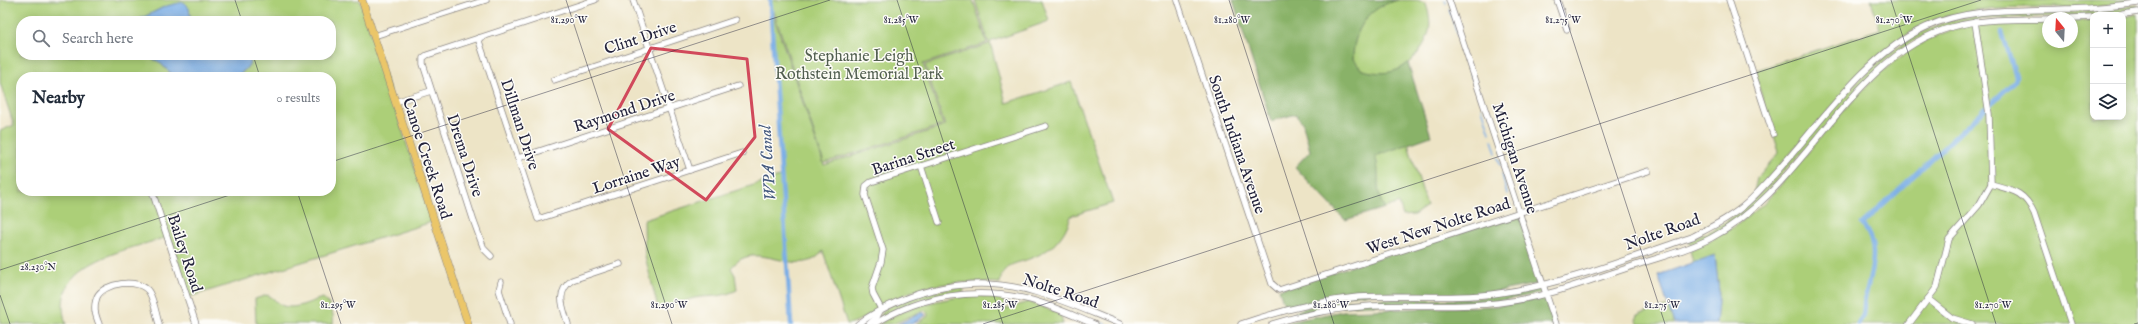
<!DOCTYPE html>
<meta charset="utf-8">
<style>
:root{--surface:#fff;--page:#f6f6f7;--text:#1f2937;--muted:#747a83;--line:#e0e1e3}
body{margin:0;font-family:"IM FELL English",serif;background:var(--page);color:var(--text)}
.controls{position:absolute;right:12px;top:12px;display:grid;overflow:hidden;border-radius:8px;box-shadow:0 2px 10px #0003}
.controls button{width:36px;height:36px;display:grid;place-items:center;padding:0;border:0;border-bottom:1px solid var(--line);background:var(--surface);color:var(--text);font:20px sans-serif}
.compass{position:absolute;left:2042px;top:12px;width:36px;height:36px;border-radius:50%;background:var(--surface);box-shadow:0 2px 10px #0003;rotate:342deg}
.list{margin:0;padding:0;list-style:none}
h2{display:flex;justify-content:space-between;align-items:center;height:52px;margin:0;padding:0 16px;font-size:17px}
h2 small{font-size:13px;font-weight:400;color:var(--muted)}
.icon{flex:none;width:22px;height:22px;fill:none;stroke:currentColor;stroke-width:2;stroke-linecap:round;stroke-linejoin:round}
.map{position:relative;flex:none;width:2138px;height:324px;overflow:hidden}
.search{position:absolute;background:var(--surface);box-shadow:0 2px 10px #0003;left:16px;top:16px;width:320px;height:44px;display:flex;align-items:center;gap:10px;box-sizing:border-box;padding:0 14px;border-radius:16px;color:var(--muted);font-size:15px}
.panel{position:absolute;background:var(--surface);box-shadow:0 2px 10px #0003;left:16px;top:72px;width:320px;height:124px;border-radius:16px}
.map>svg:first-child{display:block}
</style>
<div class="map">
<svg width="2138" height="324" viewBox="0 0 2138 324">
<rect width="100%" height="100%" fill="#fdfcf7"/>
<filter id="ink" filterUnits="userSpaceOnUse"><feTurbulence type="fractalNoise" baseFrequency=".025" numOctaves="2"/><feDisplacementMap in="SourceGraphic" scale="8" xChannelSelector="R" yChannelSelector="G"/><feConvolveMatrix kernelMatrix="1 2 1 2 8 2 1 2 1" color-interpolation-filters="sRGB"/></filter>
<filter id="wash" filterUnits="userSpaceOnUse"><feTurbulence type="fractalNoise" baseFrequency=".012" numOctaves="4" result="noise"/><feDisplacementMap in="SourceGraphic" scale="16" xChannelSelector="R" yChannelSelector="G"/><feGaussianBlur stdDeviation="0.9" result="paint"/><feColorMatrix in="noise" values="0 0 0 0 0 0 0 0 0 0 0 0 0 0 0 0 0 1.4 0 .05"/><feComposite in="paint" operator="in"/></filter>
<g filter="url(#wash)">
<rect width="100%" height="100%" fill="#ede4c6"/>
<g fill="#accf78" stroke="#67785a" fill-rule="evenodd">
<path d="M0,0H360L432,222L189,297L172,241L168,242L164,238C124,251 47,263 66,324H0V131L14,125L0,83ZM166,6L190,14L191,21H331V55H252C252,64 243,73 235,77H331V191H21V77H180L171,74L158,61L143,55H21V21H136Z"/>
<path d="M770,0H973L987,43L923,64L943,125L824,163Z"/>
<path d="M975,0H1042L1049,21L990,42L1006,103L1071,82L1113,203L1071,216C1063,241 1049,253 1023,261C1016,263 1008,265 1004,271C1001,274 1001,279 1000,283C967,281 931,282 901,296C887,303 858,324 847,324L823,251C799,283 755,235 731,268L735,275L737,290C722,297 715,296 700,297C686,299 673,307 658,308L645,256L644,220L782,176L772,11L824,165L945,126L925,65L989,44Z"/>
<path d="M1398,0H1418L1426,4C1429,13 1431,21 1429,31C1425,49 1406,71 1387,73C1379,74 1370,72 1362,70L1353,59C1353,30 1368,6 1398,0Z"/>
<path d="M1871,0H2138C2087,13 2031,3 1978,10C1906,19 1877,57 1832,107C1806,136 1781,165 1754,192L1757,178L1779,152L1754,71L1880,29Z"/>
<path d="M2138,5V9L2107,14L1977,19L1949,26L1928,34L1913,41L1886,60L1753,206C1734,222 1713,237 1690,244V240C1730,226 1759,196 1786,165C1828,117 1868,58 1927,30C1970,9 2019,13 2066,12C2090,11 2114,9 2138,5Z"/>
<path d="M2138,14V324H1716L1719,291L1715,255L1693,263L1690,250C1714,239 1735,228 1755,211C1769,199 1781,185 1792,171C1837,120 1885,51 1952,30C1983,20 2016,22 2048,22V42H2072V21L2093,20V117H2123V17Z"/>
<path d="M1408,144L1427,206L1414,215L1403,216L1399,203L1385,208L1379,199L1375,156Z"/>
<path d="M963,287L964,292C934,295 906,303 880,318C881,316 883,311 884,310C897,298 946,289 963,287Z"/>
<path d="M267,295C274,297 277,304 283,306C297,310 310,301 323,298C330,303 335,315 333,324H256L255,299Z"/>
<path d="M975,295L1003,298L1005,309L1028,302L1031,303L1060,313L1063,324H916L928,316L927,312L924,310L893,324H879C908,305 942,299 975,295Z"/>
<path d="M1668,306L1674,324H1638L1636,320L1638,315Z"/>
</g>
<g fill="#89b268" stroke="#566a52">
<path d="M1233,0H1398C1369,6 1353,30 1353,59L1362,70C1379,74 1394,75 1408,63L1431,136L1375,156C1382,174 1373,191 1385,208L1345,220L1295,167L1310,151L1303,124L1296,114L1271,121Z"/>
<path d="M1519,214L1540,283C1514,289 1486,294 1459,295C1438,295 1417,293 1395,293C1358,293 1320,298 1285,308L1279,289Z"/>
<path d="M1542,287L1543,293L1498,301L1343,306L1291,316C1317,291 1425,302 1463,299C1489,297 1516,293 1542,287Z"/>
<path d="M1545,297L1554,324H1289V322L1343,311L1496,306Z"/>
</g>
<g fill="#79ade6" stroke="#4e6890">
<path d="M183,2L189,8L191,21H136L166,6Z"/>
<path d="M143,55H252C252,64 243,73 235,77H180L172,74L158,61Z"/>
<path d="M1715,255L1719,291L1716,324H1674L1658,275Z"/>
<path d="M923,312L926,315L912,324H898Z"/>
</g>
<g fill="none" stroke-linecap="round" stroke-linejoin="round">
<g stroke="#79ade6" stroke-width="1.5">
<path d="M1445,0L1446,3"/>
<path d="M1449,9L1459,40"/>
<path d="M1461,48L1463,53"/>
<path d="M1466,61L1473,80"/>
<path d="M1482,108L1490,133"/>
<path d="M1492,140L1496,153"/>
<path d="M1498,158L1500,165"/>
<path d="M1502,174L1507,194"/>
<path d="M1510,204L1511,209"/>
<path d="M1103,323L1106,324"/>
</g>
<g stroke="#79ade6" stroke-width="4.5">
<path d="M770,0L791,324"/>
<path d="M1858,324C1867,311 1862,311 1865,298C1871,272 1881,246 1862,224L2015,81L2016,76L2002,32"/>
</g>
</g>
</g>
<g filter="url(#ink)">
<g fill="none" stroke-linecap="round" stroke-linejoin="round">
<g stroke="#888380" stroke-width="7">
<g id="minor">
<path d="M633,0L690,170"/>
<path d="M1177,0L1272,284L1279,290L1648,171"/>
<path d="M1449,0L1556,324"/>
<path d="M1557,0L1567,29"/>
<path d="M1729,0L1773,134"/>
<path d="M2117,15L2138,12"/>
<path d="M2072,18L2093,17"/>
<path d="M374,36L486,0"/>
<path d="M478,38L538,219L742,153"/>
<path d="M554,80L735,20"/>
<path d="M395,102L431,91"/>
<path d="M518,158L738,86"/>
<path d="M921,166L939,222"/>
<path d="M1991,184C2012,190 2024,191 2034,213L2071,324"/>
<path d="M152,191L196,324"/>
<path d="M491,256L484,249L474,222L423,64V58L427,55L595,0"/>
<path d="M501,282L499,290L510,324"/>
<path d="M1928,299L1952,318L1972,324"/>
<path d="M881,309L873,294L872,288L881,262L883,250L865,195L866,186L871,182L1046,126"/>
<path d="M99,324C95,314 93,307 97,297C103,283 139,277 149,292C154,300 156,314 159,324"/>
<path d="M568,324C563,307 555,293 572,280L620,264"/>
<path d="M858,324C909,288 974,274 1035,292C1064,300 1092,313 1120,324"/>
<path d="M869,324L877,317L881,309"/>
<path d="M875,324C921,294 978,287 1031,300C1053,306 1074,316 1094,324"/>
<path d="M1241,324C1279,311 1318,301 1358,297C1406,294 1453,300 1500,293C1566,284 1629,258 1692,237C1711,227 1732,217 1748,202C1805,149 1855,59 1926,27C1970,7 2018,11 2066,9C2090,9 2114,6 2138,3"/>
<path d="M1272,324C1304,314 1337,308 1371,306C1413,304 1455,308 1498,303C1545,298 1588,281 1633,266C1659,257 1687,251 1711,238C1806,189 1848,57 1952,27C1984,18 2015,20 2048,19"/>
<path d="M1909,324L1937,287L1949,239L1979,205L1991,184L1989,114L1975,22"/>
</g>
</g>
<g stroke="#888380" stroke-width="8">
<path id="major" d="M362,0L468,324"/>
</g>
<use href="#minor" stroke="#fff" stroke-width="5.5"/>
<use href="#major" stroke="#ebc669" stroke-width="7"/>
</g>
</g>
<path fill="none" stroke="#d1495b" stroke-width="3" stroke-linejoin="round" d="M651,48L747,59L755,137L706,200L608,129Z"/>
<path fill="none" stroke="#22223b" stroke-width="1" stroke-opacity="0.45" d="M235,0L242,21M566,0L672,324M897,0L1003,324M1229,0L1334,324M1560,0L1665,324M1891,0L1996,324M253,55L260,77M331,162L830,0M297,191L341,324M0,270L242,191M0,295L10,324M983,324L1981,0M2134,324L2138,323"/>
<g text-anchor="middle" stroke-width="3" stroke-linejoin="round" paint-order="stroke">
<g font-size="16" fill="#22223b" stroke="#fdfcf7">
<text transform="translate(640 37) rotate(-18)" y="6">Clint Drive</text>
<text transform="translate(624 110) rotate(-18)" y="6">Raymond Drive</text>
<text transform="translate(521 124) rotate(72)" y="6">Dillman Drive</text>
<text transform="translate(1238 144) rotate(71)" y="6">South Indiana Avenue</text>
<text transform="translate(466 155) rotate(72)" y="6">Drema Drive</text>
<text transform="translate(913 156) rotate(-18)" y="6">Barina Street</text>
<text transform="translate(428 158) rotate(72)" y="6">Canoe Creek Road</text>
<text transform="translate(1516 158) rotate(72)" y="6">Michigan Avenue</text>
<text transform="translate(636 174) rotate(-18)" y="6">Lorraine Way</text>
<text transform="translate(1438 225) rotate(-18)" y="6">West New Nolte Road</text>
<text transform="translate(1662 231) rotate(-20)" y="6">Nolte Road</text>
<text transform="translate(186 253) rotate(72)" y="6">Bailey Road</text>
<text transform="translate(1061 290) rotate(18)" y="6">Nolte Road</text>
</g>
<g font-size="16" fill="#525f50" stroke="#fdfcf7">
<text x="859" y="61">Stephanie Leigh<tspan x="859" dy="18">Rothstein Memorial Park</tspan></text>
</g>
<g font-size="17" font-style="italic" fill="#455a7f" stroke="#fdfcf7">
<text transform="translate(767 163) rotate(-94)" y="6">WPA Canal</text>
</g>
</g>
<g font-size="10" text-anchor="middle" fill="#22223b" stroke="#fdfcf7" stroke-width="3" stroke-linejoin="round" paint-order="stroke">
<text x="569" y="23">81.290°W</text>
<text x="901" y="23">81.285°W</text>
<text x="1232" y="23">81.280°W</text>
<text x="1563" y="23">81.275°W</text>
<text x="1894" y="23">81.270°W</text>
<text x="38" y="270">28.230°N</text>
<text x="338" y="308">81.295°W</text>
<text x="669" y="308">81.290°W</text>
<text x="1000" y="308">81.285°W</text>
<text x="1331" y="308">81.280°W</text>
<text x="1662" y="308">81.275°W</text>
<text x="1993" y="308">81.270°W</text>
</g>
</svg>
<div class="controls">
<button>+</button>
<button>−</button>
<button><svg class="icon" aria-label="layers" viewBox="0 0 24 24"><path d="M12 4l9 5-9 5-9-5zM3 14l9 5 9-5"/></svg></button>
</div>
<svg class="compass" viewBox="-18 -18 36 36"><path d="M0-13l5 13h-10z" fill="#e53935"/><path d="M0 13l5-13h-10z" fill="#747a83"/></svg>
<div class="search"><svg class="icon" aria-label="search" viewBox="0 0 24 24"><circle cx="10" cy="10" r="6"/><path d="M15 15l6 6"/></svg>Search here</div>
<section class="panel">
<h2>Nearby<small>0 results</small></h2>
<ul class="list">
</ul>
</section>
</div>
